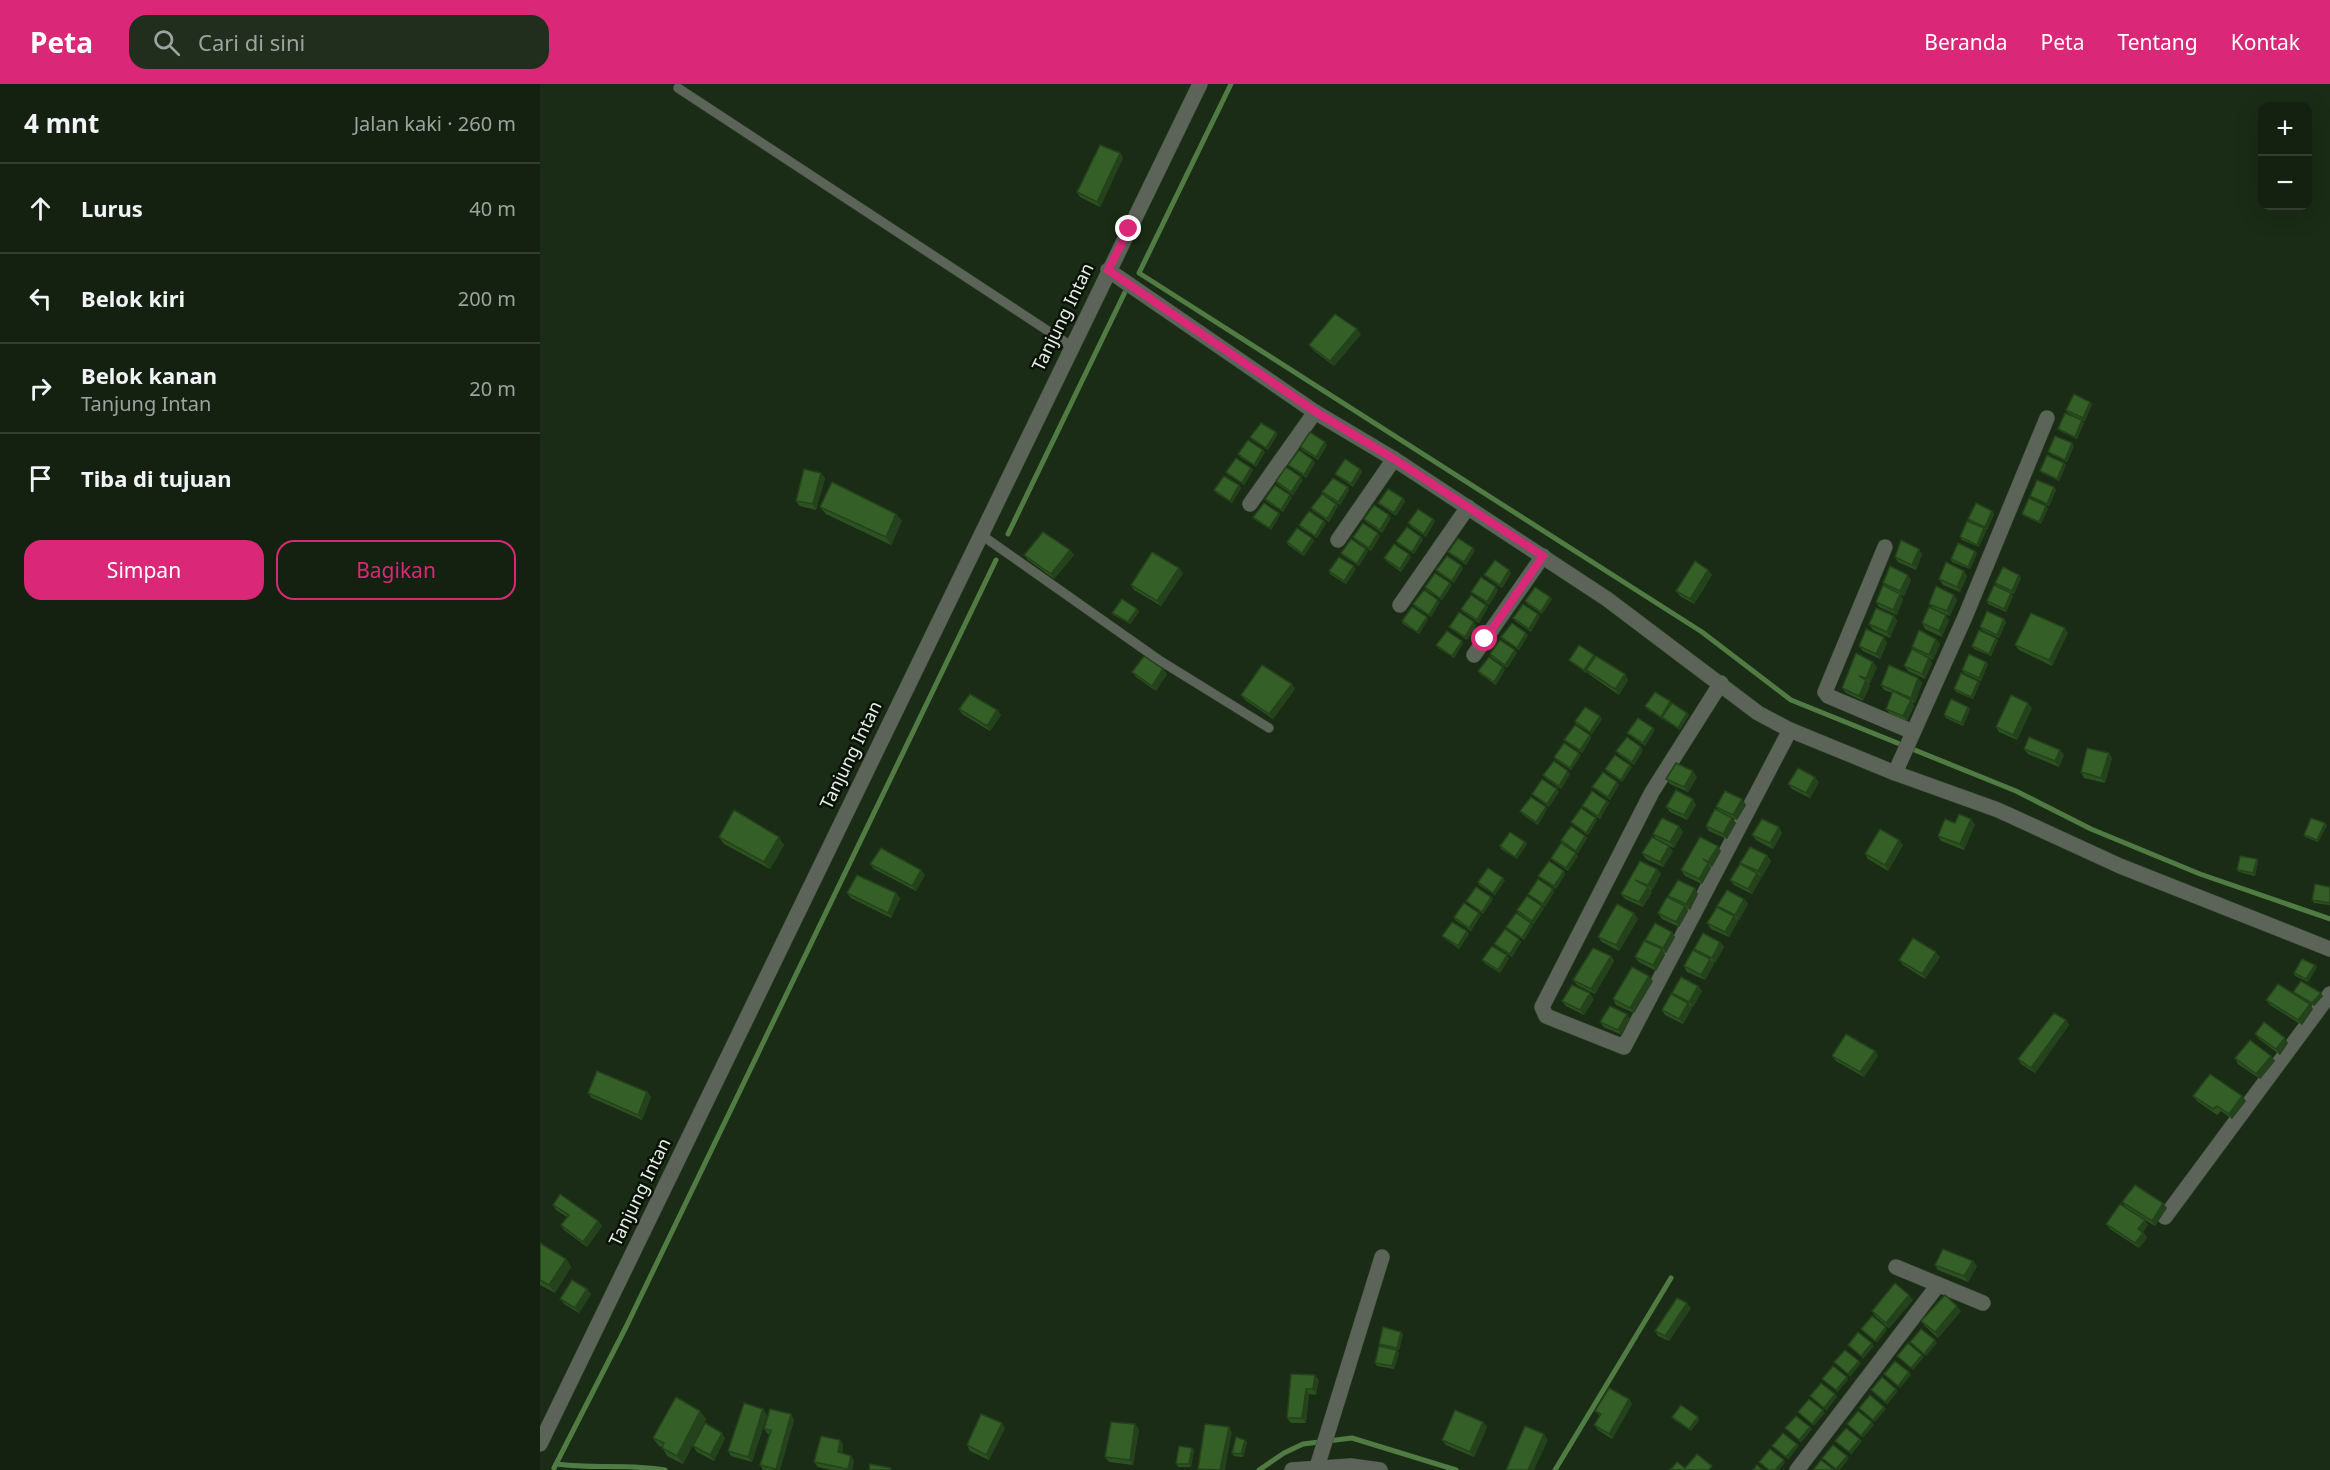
<!DOCTYPE html>
<html lang="id">
<meta charset="utf-8">
<style>
:root{--surface:#142110;--page:#212e1e;--text:#f1f3f6;--muted:#9da39f;--line:#333e30;--accent:#db2777}
body{margin:0;font-family:"Noto Sans",sans-serif;background:var(--page);color:var(--text)}
.controls{position:absolute;right:18px;top:18px;display:grid;overflow:hidden;border-radius:12px;box-shadow:0 6px 24px #0002}
.controls button{width:54px;height:54px;display:grid;place-items:center;padding:0;border:0;border-bottom:2px solid var(--line);background:var(--surface);color:var(--text);font:30px sans-serif}
.stop{position:absolute;width:18px;height:18px;margin:-14px;border:4px solid #db2777;border-radius:50%;background:#fff}
.stop.end{background:#db2777;border-color:#fff;box-shadow:0 2px 6px #0008}
.list{margin:0;padding:0;list-style:none}
h2{display:flex;justify-content:space-between;align-items:center;height:78px;margin:0;padding:0 24px;font-size:26px}
h2 small{font-size:20px;font-weight:400;color:var(--muted)}
.list li{display:grid;grid-template-columns:39px 1fr auto;gap:18px;align-items:center;box-sizing:border-box;height:90px;padding:0 24px;border-top:2px solid var(--line)}
.list b{display:block;font-size:22px;white-space:nowrap}
.list p{margin:0;font-size:20px;white-space:nowrap;color:var(--muted)}
.list em{font-size:20px;font-style:normal;color:var(--muted)}
.actions{display:flex;gap:12px;padding:18px 24px}
.actions a{flex:1;padding:14px 0;border:2px solid var(--accent);border-radius:18px;text-align:center;font-size:21px;color:var(--accent)}
.actions .main{background:var(--accent);color:#fff}
.icon{flex:none;width:33px;height:33px;fill:none;stroke:currentColor;stroke-width:2;stroke-linecap:round;stroke-linejoin:round}
.map{position:relative;flex:none;width:1790px;height:1386px;overflow:hidden}
header{display:flex;align-items:center;gap:36px;box-sizing:border-box;height:84px;padding:0 30px;background:var(--accent);color:#fff}
header strong{font-size:28px}
nav{display:flex;gap:33px;margin-inline-start:auto;font-size:21px}
.search{width:420px;height:54px;background:var(--page);display:flex;align-items:center;gap:15px;box-sizing:border-box;padding:0 21px;border-radius:18px;color:var(--muted);font-size:22px}
main{display:flex}
aside{flex:1;background:var(--surface)}
.map>svg:first-child{display:block}
</style>
<header>
<strong>Peta</strong>
<div class="search"><svg class="icon" aria-label="search" viewBox="0 0 24 24"><circle cx="10" cy="10" r="6"/><path d="M15 15l6 6"/></svg>Cari di sini</div>
<nav><a>Beranda</a><a>Peta</a><a>Tentang</a><a>Kontak</a></nav>
</header>
<main>
<aside>
<h2>4 mnt<small>Jalan kaki · 260 m</small></h2>
<ul class="list">
<li><svg class="icon" aria-label="ahead" viewBox="0 0 24 24"><path d="M12 20V5M6 11l6-6 6 6"/></svg><div><b>Lurus</b></div><em>40 m</em></li>
<li><svg class="icon" aria-label="left" viewBox="0 0 24 24"><path d="M17 20v-9H6M10 6l-5 5 5 5"/></svg><div><b>Belok kiri</b></div><em>200 m</em></li>
<li><svg class="icon" aria-label="right" viewBox="0 0 24 24"><path d="M7 20v-9h11M14 6l5 5-5 5"/></svg><div><b>Belok kanan</b><p>Tanjung Intan</p></div><em>20 m</em></li>
<li><svg class="icon" aria-label="arrive" viewBox="0 0 24 24"><path d="M6 21V4h12l-3 4 3 4H6"/></svg><div><b>Tiba di tujuan</b></div></li>
</ul>
<div class="actions"><a class="main">Simpan</a><a>Bagikan</a></div>
</aside>
<div class="map">
<svg width="1790" height="1386" viewBox="0 0 1790 1386">
<rect width="100%" height="100%" fill="#1a2c15"/>
<g fill="none" stroke-linecap="round" stroke-linejoin="round">
<g stroke="#507c43" stroke-width="5">
<path d="M691,0L599,189L1162,548L1251,616L1476,707L1551,745L1660,790L1790,835"/>
<path d="M468,450L586,206"/>
<path d="M16,1380C53,1385 89,1380 125,1386"/>
<path d="M14,1384L86,1243L456,476"/>
<path d="M719,1386L744,1369L763,1360L812,1354L916,1386"/>
<path d="M1015,1386L1131,1194"/>
</g>
<g stroke="#364732" stroke-width="10">
<g id="lane">
<path d="M138,4L531,262"/>
<path d="M440,450L619,576L729,644"/>
</g>
</g>
<g stroke="#364732" stroke-width="16">
<g id="street">
<path d="M568,186L775,328L854,375L1067,515L1218,629L1250,646L1355,689L1458,726L1580,782L1790,865"/>
<path d="M710,420L775,328"/>
<path d="M798,456L854,375"/>
<path d="M1345,463L1285,608L1288,612L1373,648"/>
<path d="M860,521L928,423"/>
<path d="M934,571L1003,472"/>
<path d="M1181,599L1112,708L1002,923L1006,932L1084,963L1250,646"/>
<path d="M1355,689L1425,533L1507,334"/>
<path d="M1625,1133L1790,910"/>
<path d="M1356,1183L1443,1219"/>
<path d="M0,1360L660,0"/>
<path d="M777,1383L842,1173"/>
<path d="M752,1386L811,1382L840,1386"/>
<path d="M1257,1386L1398,1201"/>
</g>
</g>
<use href="#lane" stroke="#5c6459" stroke-width="9"/>
<use href="#street" stroke="#5c6459" stroke-width="15"/>
</g>
<g fill="#2d5222">
<path d="M580,69L583,74L560,123L540,113L537,108Z"/>
<path d="M821,250L794,282L773,266L769,261Z"/>
<path d="M1552,320L1545,337L1528,329L1526,326Z"/>
<path d="M1542,336L1544,339L1537,355L1520,347L1518,345Z"/>
<path d="M736,348L737,351L728,366L712,356L710,353Z"/>
<path d="M1532,359L1534,362L1527,378L1510,370L1508,368Z"/>
<path d="M787,361L778,376L762,366L760,363Z"/>
<path d="M725,368L716,383L700,373L698,370Z"/>
<path d="M775,379L766,394L750,383L748,381Z"/>
<path d="M1524,379L1526,381L1519,397L1502,389L1500,387Z"/>
<path d="M711,384L713,386L704,401L688,391L686,388Z"/>
<path d="M820,385L822,388L813,403L797,392L795,390Z"/>
<path d="M285,394L276,426L260,422L256,417Z"/>
<path d="M763,396L753,411L737,400L736,397Z"/>
<path d="M699,401L701,404L692,419L676,409L674,406Z"/>
<path d="M1514,403L1516,406L1509,422L1492,414L1490,412Z"/>
<path d="M809,406L800,421L784,411L782,408Z"/>
<path d="M752,413L743,428L727,418L725,415Z"/>
<path d="M863,414L865,417L856,432L840,421L838,419Z"/>
<path d="M796,420L798,422L789,438L773,427L771,424Z"/>
<path d="M280,423L356,430L362,437L351,461L286,430Z"/>
<path d="M1508,424L1501,440L1484,432L1482,430Z"/>
<path d="M1452,427L1454,430L1447,446L1430,438L1428,435Z"/>
<path d="M740,431L731,446L715,436L713,433Z"/>
<path d="M851,434L842,449L826,438L824,435Z"/>
<path d="M893,435L895,437L886,453L870,442L868,439Z"/>
<path d="M786,439L777,454L761,444L759,441Z"/>
<path d="M1444,444L1446,447L1439,463L1422,456L1420,453Z"/>
<path d="M840,452L831,467L815,456L813,453Z"/>
<path d="M883,455L874,470L858,460L856,457Z"/>
<path d="M774,457L764,472L748,461L747,458Z"/>
<path d="M530,466L534,471L514,495L488,476L484,471Z"/>
<path d="M935,466L926,481L910,470L908,468Z"/>
<path d="M828,467L819,482L803,472L801,469Z"/>
<path d="M1437,469L1430,485L1412,478L1411,475Z"/>
<path d="M1382,470L1376,486L1358,478L1355,473Z"/>
<path d="M871,473L861,488L846,477L844,474Z"/>
<path d="M923,484L914,499L898,489L896,486Z"/>
<path d="M816,485L806,500L790,490L789,487Z"/>
<path d="M1168,486L1172,491L1154,520L1140,512L1136,507Z"/>
<path d="M643,489L621,522L594,506L591,501Z"/>
<path d="M971,489L962,504L946,493L944,491Z"/>
<path d="M1479,491L1481,494L1474,510L1457,502L1455,499Z"/>
<path d="M1427,492L1420,508L1403,501L1399,495Z"/>
<path d="M1371,496L1364,512L1360,510L1363,515L1357,531L1339,523L1336,518L1345,502L1343,499Z"/>
<path d="M912,501L902,516L886,506L885,503Z"/>
<path d="M958,506L949,521L933,510L931,508Z"/>
<path d="M1471,509L1473,512L1466,528L1448,520L1447,517Z"/>
<path d="M1414,511L1417,516L1410,532L1393,525L1389,520Z"/>
<path d="M1012,515L1002,530L987,520L985,517Z"/>
<path d="M900,518L891,533L875,523L873,520Z"/>
<path d="M946,521L948,523L939,539L923,528L921,525Z"/>
<path d="M597,525L599,528L590,540L573,531L572,529Z"/>
<path d="M1000,532L991,548L975,537L973,534Z"/>
<path d="M1354,532L1357,537L1350,554L1333,546L1329,540Z"/>
<path d="M888,535L879,550L863,540L862,537Z"/>
<path d="M1464,535L1466,538L1459,554L1442,546L1440,543Z"/>
<path d="M1409,536L1402,553L1385,545L1382,539Z"/>
<path d="M934,538L936,541L927,556L911,545L909,543Z"/>
<path d="M1528,549L1512,582L1479,566L1475,561Z"/>
<path d="M988,551L979,566L963,556L961,553Z"/>
<path d="M1344,553L1347,559L1340,575L1323,567L1319,562Z"/>
<path d="M1396,555L1400,560L1393,576L1389,574L1392,579L1385,595L1368,587L1364,582L1375,567L1372,563Z"/>
<path d="M1458,556L1451,572L1434,565L1432,562Z"/>
<path d="M923,559L914,574L898,564L896,561Z"/>
<path d="M977,569L967,584L951,573L950,570Z"/>
<path d="M1055,573L1085,590L1088,596L1079,611L1050,591L1047,588L1046,589L1031,578L1029,576Z"/>
<path d="M1446,578L1448,580L1441,597L1424,589L1422,586Z"/>
<path d="M1337,583L1330,599H1328L1330,601L1323,617L1306,609L1302,604Z"/>
<path d="M623,585L627,590L616,607L596,593L592,588Z"/>
<path d="M965,585L956,601L940,590L938,587Z"/>
<path d="M1378,594L1382,599L1375,619L1372,618L1374,622L1367,637L1350,630L1346,625L1353,609L1344,606L1341,601Z"/>
<path d="M1438,597L1440,599L1433,615L1416,608L1414,605Z"/>
<path d="M755,605L733,635L705,616L701,611Z"/>
<path d="M1132,620L1149,631L1140,646L1107,625L1105,622Z"/>
<path d="M1428,623L1430,625L1423,642L1406,634L1404,631Z"/>
<path d="M1492,624L1477,656L1459,648L1456,643Z"/>
<path d="M419,625L457,626L461,631L450,647L422,630Z"/>
<path d="M1062,635L1052,650L1036,640L1035,637Z"/>
<path d="M1113,644L1114,647L1105,662L1089,651L1087,649Z"/>
<path d="M1050,651L1051,654L1042,669L1026,658L1024,656Z"/>
<path d="M1484,665L1524,671L1519,683L1488,670Z"/>
<path d="M1103,666L1094,681L1078,670L1076,667Z"/>
<path d="M1569,669L1572,675L1565,699L1544,694L1541,688Z"/>
<path d="M1041,671L1031,686L1016,676L1014,673Z"/>
<path d="M1092,683L1082,698L1067,688L1065,685Z"/>
<path d="M1030,690L1021,705L1005,694L1003,691Z"/>
<path d="M1157,693L1148,708L1130,700L1126,695Z"/>
<path d="M1077,698L1079,701L1070,716L1054,705L1052,703Z"/>
<path d="M1279,698L1270,714L1252,705L1248,700Z"/>
<path d="M1019,708L1009,723L994,712L992,710Z"/>
<path d="M1202,715L1206,721L1197,736L1184,730L1192,734L1196,739L1187,755L1169,747L1166,742L1179,728L1176,723Z"/>
<path d="M1067,717L1069,719L1060,735L1044,724L1042,722Z"/>
<path d="M1156,721L1147,736L1130,728L1126,723Z"/>
<path d="M1006,723L1007,725L998,741L982,730L980,727Z"/>
<path d="M1057,736L1048,751L1032,740L1031,738Z"/>
<path d="M1415,739L1435,740L1424,766L1401,757L1398,752Z"/>
<path d="M1787,741L1778,758L1765,753L1764,751Z"/>
<path d="M1139,742L1143,748L1134,764L1116,755L1113,750Z"/>
<path d="M1242,749L1233,765L1216,756L1212,751Z"/>
<path d="M1045,752L1047,754L1038,769L1022,759L1021,756Z"/>
<path d="M179,753L244,761L230,785L184,760Z"/>
<path d="M985,758L987,760L977,775L961,765L960,762Z"/>
<path d="M1363,761L1348,787L1328,775L1325,770Z"/>
<path d="M1133,767L1123,783L1106,775L1102,769Z"/>
<path d="M1181,767L1172,783L1170,782L1171,784L1162,800L1145,792L1141,786Z"/>
<path d="M1227,771L1231,777L1222,793L1218,791L1221,794L1212,810L1194,801L1190,796L1202,781L1200,779Z"/>
<path d="M1038,772L1028,787L1012,776L1011,774Z"/>
<path d="M1717,775L1718,778L1715,792L1699,788L1697,786Z"/>
<path d="M330,780L385,791L376,807L334,785Z"/>
<path d="M1117,785L1121,790L1112,806H1110L1112,808L1103,823L1085,815L1081,810Z"/>
<path d="M1025,790L1016,805L1000,794L998,792Z"/>
<path d="M965,796L955,811L939,801L938,798Z"/>
<path d="M1790,803V821L1774,819L1772,816Z"/>
<path d="M1014,808L1005,823L990,812L988,810Z"/>
<path d="M307,809H356L360,814L351,834L311,814Z"/>
<path d="M1158,810L1150,826L1146,824L1148,827L1139,843L1122,835L1118,829L1130,815L1128,812Z"/>
<path d="M953,815L943,830L928,819L926,817Z"/>
<path d="M1204,815L1208,820L1199,836L1196,835L1198,837L1189,853L1171,845L1167,839L1179,824L1177,822Z"/>
<path d="M1004,824L994,840L978,829L977,826Z"/>
<path d="M941,831L931,847L915,836L914,833Z"/>
<path d="M1098,835L1079,867L1062,858L1058,853Z"/>
<path d="M993,841L984,856L968,846L966,843Z"/>
<path d="M1132,848L1135,853L1126,869L1123,868L1125,871L1116,887L1099,878L1095,873L1107,858L1105,856Z"/>
<path d="M929,850L919,865L904,854L902,852Z"/>
<path d="M979,855L981,858L972,873L956,862L954,860Z"/>
<path d="M1180,858L1184,863L1175,879L1172,877L1174,880L1165,896L1147,888L1144,882L1156,868L1154,865Z"/>
<path d="M1071,872L1074,877L1055,910L1037,901L1033,896Z"/>
<path d="M1400,873L1385,895L1363,881L1359,876Z"/>
<path d="M969,874L960,889L944,879L942,876Z"/>
<path d="M1777,883L1768,898L1755,892L1754,889Z"/>
<path d="M1113,897L1094,929L1076,921L1073,915Z"/>
<path d="M1158,902L1162,907L1153,923L1150,922L1152,924L1143,940L1125,931L1122,926L1133,911L1132,909Z"/>
<path d="M1753,908L1783,912L1774,922L1754,910Z"/>
<path d="M1054,915L1044,931L1026,922L1022,917Z"/>
<path d="M1726,916L1773,925L1762,941L1730,921Z"/>
<path d="M1090,935L1082,951L1064,943L1060,938Z"/>
<path d="M1526,936L1529,941L1495,989L1481,980L1478,975Z"/>
<path d="M1715,950L1748,959L1740,971L1719,955Z"/>
<path d="M1335,967L1338,972L1324,993L1296,977L1292,972Z"/>
<path d="M1731,972L1735,977L1720,995L1698,980L1695,974Z"/>
<path d="M107,1008L111,1013L102,1036L52,1014L48,1009Z"/>
<path d="M1653,1012H1702L1706,1017L1692,1035L1681,1027L1677,1031L1657,1017Z"/>
<path d="M1582,1118L1623,1119L1627,1124L1615,1142L1586,1124Z"/>
<path d="M13,1121L58,1137L62,1142L47,1163L24,1146L21,1141L27,1133L16,1126Z"/>
<path d="M1566,1140L1608,1141L1603,1148L1607,1154L1599,1164L1570,1145Z"/>
<path d="M0,1159L26,1175L31,1183L15,1209L0,1201Z"/>
<path d="M1395,1181L1437,1182L1428,1198L1398,1186Z"/>
<path d="M51,1210L39,1229L24,1220L20,1215Z"/>
<path d="M1373,1216L1349,1244L1335,1232L1332,1227Z"/>
<path d="M1151,1224L1129,1257L1118,1252L1115,1247Z"/>
<path d="M1421,1227L1398,1254L1385,1242L1381,1237Z"/>
<path d="M863,1250L859,1266L847,1264L857,1266L859,1269L854,1285L837,1282L835,1279L841,1263L839,1260Z"/>
<path d="M751,1290L779,1296L776,1311L769,1310L766,1339H751L747,1334Z"/>
<path d="M1089,1315L1092,1320L1072,1355L1058,1346L1054,1341L1060,1332L1055,1327Z"/>
<path d="M160,1327L166,1335L143,1380L127,1372L122,1363L119,1362L113,1354Z"/>
<path d="M251,1330L254,1336L240,1386H223L220,1381L230,1351L228,1350L224,1345Z"/>
<path d="M227,1331L212,1378L191,1372L188,1367Z"/>
<path d="M1132,1333H1158L1159,1336L1151,1347L1134,1336Z"/>
<path d="M943,1338L947,1343L934,1373L906,1361L902,1356Z"/>
<path d="M465,1344L449,1376L430,1367L427,1361Z"/>
<path d="M599,1345L593,1381L569,1378L565,1373Z"/>
<path d="M185,1354L174,1377L157,1368L153,1362Z"/>
<path d="M300,1356L303,1361L302,1369L314,1377L312,1386H292L278,1383L274,1378Z"/>
<path d="M705,1356L707,1358L703,1373L694,1372L692,1369Z"/>
<path d="M652,1364L654,1366L651,1383H638L636,1380Z"/>
</g>
<g fill="#24421b">
<path d="M580,69L583,74L560,123L557,118Z"/>
<path d="M817,245L821,250L794,282L790,277Z"/>
<path d="M1550,318L1552,320L1545,337L1543,334Z"/>
<path d="M1542,336L1544,339L1537,355L1535,353Z"/>
<path d="M736,348L737,351L728,366L726,364Z"/>
<path d="M785,358L787,361L778,376L776,373Z"/>
<path d="M1532,359L1534,362L1527,378L1525,376Z"/>
<path d="M723,366L725,368L716,383L714,381Z"/>
<path d="M773,376L775,379L766,394L764,391Z"/>
<path d="M1524,379L1526,381L1519,397L1517,395Z"/>
<path d="M711,384L713,386L704,401L702,399Z"/>
<path d="M820,385L822,388L813,403L811,400Z"/>
<path d="M281,389L285,394L276,426L273,420Z"/>
<path d="M761,393L763,396L753,411L751,408Z"/>
<path d="M699,401L701,404L692,419L690,417Z"/>
<path d="M808,403L809,406L800,421L798,418Z"/>
<path d="M1514,403L1516,406L1509,422L1507,420Z"/>
<path d="M750,411L752,413L743,428L741,426Z"/>
<path d="M863,414L865,417L856,432L854,429Z"/>
<path d="M796,420L798,422L789,438L787,435Z"/>
<path d="M1506,422L1508,424L1501,440L1499,438Z"/>
<path d="M1452,427L1454,430L1447,446L1445,443Z"/>
<path d="M739,429L740,431L731,446L729,444Z"/>
<path d="M356,430L362,437L351,461L346,453Z"/>
<path d="M849,431L851,434L842,449L840,446Z"/>
<path d="M893,435L895,437L886,453L884,450Z"/>
<path d="M784,437L786,439L777,454L775,452Z"/>
<path d="M1444,444L1446,447L1439,463L1437,461Z"/>
<path d="M838,449L840,452L831,467L829,464Z"/>
<path d="M881,453L883,455L874,470L872,468Z"/>
<path d="M772,454L774,457L764,472L762,469Z"/>
<path d="M933,464L935,466L926,481L924,478Z"/>
<path d="M826,465L828,467L819,482L817,480Z"/>
<path d="M1379,465L1382,470L1376,486L1372,481Z"/>
<path d="M530,466L534,471L514,495L511,490Z"/>
<path d="M1435,467L1437,469L1430,485L1428,483Z"/>
<path d="M869,470L871,473L861,488L860,485Z"/>
<path d="M921,481L923,484L914,499L912,497Z"/>
<path d="M814,482L816,485L806,500L804,497Z"/>
<path d="M639,484L643,489L621,522L617,517Z"/>
<path d="M969,486L971,489L962,504L960,501Z"/>
<path d="M1168,486L1172,491L1154,520L1150,515Z"/>
<path d="M1424,487L1427,492L1420,508L1417,503Z"/>
<path d="M1368,491L1371,496L1364,512L1360,507Z"/>
<path d="M1479,491L1481,494L1474,510L1472,507Z"/>
<path d="M910,499L912,501L902,516L900,514Z"/>
<path d="M956,503L958,506L949,521L947,518Z"/>
<path d="M1471,509L1473,512L1466,528L1464,525Z"/>
<path d="M1360,510L1363,515L1357,531L1353,526Z"/>
<path d="M1414,511L1417,516L1410,532L1407,527Z"/>
<path d="M1010,513L1012,515L1002,530L1001,528Z"/>
<path d="M898,516L900,518L891,533L889,531Z"/>
<path d="M946,521L948,523L939,539L937,536Z"/>
<path d="M597,525L599,528L590,540L588,538Z"/>
<path d="M998,530L1000,532L991,548L989,545Z"/>
<path d="M1406,531L1409,536L1402,553L1399,547Z"/>
<path d="M1354,532L1357,537L1350,554L1347,548Z"/>
<path d="M887,533L888,535L879,550L877,548Z"/>
<path d="M1464,535L1466,538L1459,554L1457,551Z"/>
<path d="M934,538L936,541L927,556L925,553Z"/>
<path d="M1525,544L1528,549L1512,582L1509,576Z"/>
<path d="M986,549L988,551L979,566L977,564Z"/>
<path d="M1344,553L1347,559L1340,575L1336,570Z"/>
<path d="M1456,554L1458,556L1451,572L1449,570Z"/>
<path d="M1396,555L1400,560L1393,576L1389,571Z"/>
<path d="M922,557L923,559L914,574L912,572Z"/>
<path d="M975,566L977,569L967,584L965,581Z"/>
<path d="M1054,571L1056,574L1046,589L1044,586Z"/>
<path d="M1389,574L1392,579L1385,595L1382,590Z"/>
<path d="M1333,578L1337,583L1330,599L1326,594Z"/>
<path d="M1446,578L1448,580L1441,597L1439,594Z"/>
<path d="M963,583L965,585L956,601L954,598Z"/>
<path d="M623,585L627,590L616,607L612,602Z"/>
<path d="M1085,590L1088,596L1079,611L1075,605Z"/>
<path d="M1378,594L1382,599L1375,619L1371,614Z"/>
<path d="M1326,596L1330,601L1323,617L1319,612Z"/>
<path d="M1438,597L1440,599L1433,615L1431,613Z"/>
<path d="M752,600L755,605L733,635L729,630Z"/>
<path d="M1371,616L1374,622L1367,637L1363,632Z"/>
<path d="M1130,617L1132,620L1123,635L1121,633Z"/>
<path d="M1488,619L1492,624L1477,656L1473,651Z"/>
<path d="M1428,623L1430,625L1423,642L1421,639Z"/>
<path d="M457,626L461,631L450,647L447,642Z"/>
<path d="M1147,629L1149,631L1140,646L1138,644Z"/>
<path d="M1060,632L1062,635L1052,650L1050,648Z"/>
<path d="M1113,644L1114,647L1105,662L1103,659Z"/>
<path d="M1050,651L1051,654L1042,669L1040,666Z"/>
<path d="M1101,663L1103,666L1094,681L1092,678Z"/>
<path d="M1520,666L1524,671L1519,683L1515,677Z"/>
<path d="M1039,669L1041,671L1031,686L1030,684Z"/>
<path d="M1569,669L1572,675L1565,699L1561,694Z"/>
<path d="M1090,681L1092,683L1082,698L1081,696Z"/>
<path d="M1028,687L1030,690L1021,705L1019,702Z"/>
<path d="M1153,687L1157,693L1148,708L1144,703Z"/>
<path d="M1275,693L1279,698L1270,714L1266,709Z"/>
<path d="M1077,698L1079,701L1070,716L1068,713Z"/>
<path d="M1017,705L1019,708L1009,723L1007,720Z"/>
<path d="M1153,715L1156,721L1147,736L1144,731Z"/>
<path d="M1202,715L1206,721L1197,736L1193,731Z"/>
<path d="M1067,717L1069,719L1060,735L1058,732Z"/>
<path d="M1006,723L1007,725L998,741L996,738Z"/>
<path d="M1056,734L1057,736L1048,751L1046,749Z"/>
<path d="M1192,734L1196,739L1187,755L1183,750Z"/>
<path d="M1431,735L1435,740L1424,766L1420,760Z"/>
<path d="M1785,739L1787,741L1778,758L1777,756Z"/>
<path d="M1139,742L1143,748L1134,764L1130,758Z"/>
<path d="M1239,743L1242,749L1233,765L1230,759Z"/>
<path d="M1045,752L1047,754L1038,769L1036,767Z"/>
<path d="M239,753L244,761L230,785L224,778Z"/>
<path d="M1359,756L1363,761L1348,787L1345,781Z"/>
<path d="M985,758L987,760L977,775L975,773Z"/>
<path d="M1129,762L1133,767L1123,783L1120,778Z"/>
<path d="M1178,762L1181,767L1172,783L1168,778Z"/>
<path d="M1036,769L1038,772L1028,787L1026,784Z"/>
<path d="M1227,771L1231,777L1222,793L1218,787Z"/>
<path d="M1717,775L1718,778L1715,792L1713,789Z"/>
<path d="M1168,779L1171,784L1162,800L1159,795Z"/>
<path d="M1117,785L1121,790L1112,806L1108,801Z"/>
<path d="M381,786L385,791L376,807L372,802Z"/>
<path d="M1024,787L1025,790L1016,805L1014,802Z"/>
<path d="M1217,789L1221,794L1212,810L1208,805Z"/>
<path d="M963,794L965,796L955,811L953,809Z"/>
<path d="M1108,803L1112,808L1103,823L1099,818Z"/>
<path d="M1155,804L1158,810L1150,826L1146,820Z"/>
<path d="M1013,805L1014,808L1005,823L1003,820Z"/>
<path d="M356,809L360,814L351,834L348,829Z"/>
<path d="M951,813L953,815L943,830L942,828Z"/>
<path d="M1204,815L1208,820L1199,836L1195,831Z"/>
<path d="M1002,822L1004,824L994,840L992,837Z"/>
<path d="M1145,822L1148,827L1139,843L1136,838Z"/>
<path d="M939,829L941,831L931,847L929,844Z"/>
<path d="M1094,829L1098,835L1079,867L1076,861Z"/>
<path d="M1194,832L1198,837L1189,853L1185,848Z"/>
<path d="M991,839L993,841L984,856L982,854Z"/>
<path d="M927,847L929,850L919,865L918,862Z"/>
<path d="M1132,848L1135,853L1126,869L1123,864Z"/>
<path d="M979,855L981,858L972,873L970,870Z"/>
<path d="M1180,858L1184,863L1175,879L1172,874Z"/>
<path d="M1122,865L1125,871L1116,887L1113,881Z"/>
<path d="M1396,868L1400,873L1385,895L1382,890Z"/>
<path d="M967,871L969,874L960,889L958,886Z"/>
<path d="M1071,872L1074,877L1055,910L1051,905Z"/>
<path d="M1170,875L1174,880L1165,896L1161,891Z"/>
<path d="M1775,881L1777,883L1768,898L1766,895Z"/>
<path d="M1109,892L1113,897L1094,929L1090,924Z"/>
<path d="M1158,902L1162,907L1153,923L1149,918Z"/>
<path d="M1050,909L1054,915L1044,931L1040,926Z"/>
<path d="M1781,909L1783,912L1774,922L1772,919Z"/>
<path d="M1148,919L1152,924L1143,940L1139,935Z"/>
<path d="M1770,920L1773,925L1762,941L1758,936Z"/>
<path d="M1087,930L1090,935L1082,951L1078,946Z"/>
<path d="M1526,936L1529,941L1495,989L1491,984Z"/>
<path d="M1745,954L1748,959L1740,971L1736,965Z"/>
<path d="M1335,967L1338,972L1324,993L1320,988Z"/>
<path d="M1731,972L1735,977L1720,995L1716,990Z"/>
<path d="M107,1008L111,1013L102,1036L98,1031Z"/>
<path d="M1702,1012L1706,1017L1692,1035L1689,1030Z"/>
<path d="M1623,1119L1627,1124L1615,1142L1612,1137Z"/>
<path d="M1605,1136L1608,1141L1601,1150L1598,1145Z"/>
<path d="M58,1137L62,1142L47,1163L43,1158Z"/>
<path d="M1603,1149L1607,1154L1599,1164L1595,1159Z"/>
<path d="M26,1175L31,1183L15,1209L9,1201Z"/>
<path d="M1433,1177L1437,1182L1428,1198L1424,1192Z"/>
<path d="M47,1205L51,1210L39,1229L35,1224Z"/>
<path d="M1369,1211L1373,1216L1349,1244L1346,1239Z"/>
<path d="M1147,1219L1151,1224L1129,1257L1125,1252Z"/>
<path d="M1417,1222L1421,1227L1398,1254L1395,1248Z"/>
<path d="M1346,1243L1347,1246L1337,1259L1335,1257Z"/>
<path d="M861,1248L863,1250L859,1266L857,1264Z"/>
<path d="M1395,1256L1397,1259L1386,1272L1384,1270Z"/>
<path d="M1332,1259L1334,1262L1323,1275L1321,1272Z"/>
<path d="M857,1266L859,1269L854,1285L852,1282Z"/>
<path d="M1382,1271L1384,1273L1373,1286L1371,1284Z"/>
<path d="M1319,1277L1321,1279L1310,1293L1308,1290Z"/>
<path d="M1369,1288L1371,1291L1360,1304L1358,1302Z"/>
<path d="M775,1291L779,1296L776,1311L773,1305Z"/>
<path d="M1307,1293L1308,1296L1297,1309L1296,1306Z"/>
<path d="M766,1305L769,1310L766,1339L762,1334Z"/>
<path d="M1356,1305L1358,1307L1347,1321L1345,1318Z"/>
<path d="M1295,1310L1297,1313L1286,1327L1284,1324Z"/>
<path d="M1089,1315L1092,1320L1072,1355L1069,1350Z"/>
<path d="M1344,1323L1346,1325L1335,1338L1333,1336Z"/>
<path d="M223,1325L227,1331L212,1378L208,1373Z"/>
<path d="M1283,1326L1285,1329L1274,1342L1272,1340Z"/>
<path d="M160,1327L166,1335L143,1380L137,1372Z"/>
<path d="M251,1330L254,1336L240,1386H236V1385Z"/>
<path d="M1158,1333L1159,1336L1151,1347L1149,1345Z"/>
<path d="M943,1338L947,1343L934,1373L930,1368Z"/>
<path d="M1332,1338L1334,1341L1323,1354L1321,1352Z"/>
<path d="M462,1339L465,1344L449,1376L446,1371Z"/>
<path d="M595,1340L599,1345L593,1381L590,1376Z"/>
<path d="M689,1343L692,1348L685,1386H680Z"/>
<path d="M1270,1343L1272,1345L1261,1359L1259,1356Z"/>
<path d="M182,1349L185,1354L174,1377L170,1371Z"/>
<path d="M1004,1350L1008,1356L994,1386H988Z"/>
<path d="M1320,1355L1322,1357L1311,1371L1309,1368Z"/>
<path d="M300,1356L303,1361L302,1373L298,1368Z"/>
<path d="M705,1356L707,1358L703,1373L701,1370Z"/>
<path d="M1257,1360L1259,1362L1248,1376L1246,1373Z"/>
<path d="M652,1364L654,1366L651,1383L649,1380Z"/>
<path d="M311,1372L314,1377L312,1386H308Z"/>
<path d="M1307,1372L1309,1374L1300,1386H1297Z"/>
<path d="M1244,1376L1245,1379L1239,1386H1235Z"/>
</g>
<g fill="#345f27" stroke="#24421b" stroke-width="1.5">
<path d="M560,61L580,69L557,118L537,108Z"/>
<path d="M795,230L817,245L790,277L769,261Z"/>
<path d="M1534,310L1550,318L1543,334L1526,326Z"/>
<path d="M1525,329L1542,336L1535,353L1518,345Z"/>
<path d="M721,339L736,348L726,364L710,353Z"/>
<path d="M770,348L785,358L776,373L760,363Z"/>
<path d="M1515,352L1532,359L1525,376L1508,368Z"/>
<path d="M708,356L723,366L714,381L698,370Z"/>
<path d="M759,366L773,376L764,391L748,381Z"/>
<path d="M1507,371L1524,379L1517,395L1500,387Z"/>
<path d="M696,374L711,384L702,399L686,388Z"/>
<path d="M805,375L820,385L811,400L795,390Z"/>
<path d="M746,383L761,393L751,408L736,397Z"/>
<path d="M264,385L281,389L273,420L256,417Z"/>
<path d="M684,392L699,401L690,417L674,406Z"/>
<path d="M793,394L808,403L798,418L782,408Z"/>
<path d="M1497,396L1514,403L1507,420L1490,412Z"/>
<path d="M292,398L356,430L346,453L280,423Z"/>
<path d="M735,401L750,411L741,426L725,415Z"/>
<path d="M848,405L863,414L854,429L838,419Z"/>
<path d="M782,410L796,420L787,435L771,424Z"/>
<path d="M1489,414L1506,422L1499,438L1482,430Z"/>
<path d="M724,419L739,429L729,444L713,433Z"/>
<path d="M1436,419L1452,427L1445,443L1428,435Z"/>
<path d="M834,421L849,431L840,446L824,435Z"/>
<path d="M878,425L893,435L884,450L868,439Z"/>
<path d="M769,427L784,437L775,452L759,441Z"/>
<path d="M1427,437L1444,444L1437,461L1420,453Z"/>
<path d="M823,439L838,449L829,464L813,453Z"/>
<path d="M867,443L881,453L872,468L856,457Z"/>
<path d="M757,444L772,454L762,469L747,458Z"/>
<path d="M503,448L530,466L511,490L484,471Z"/>
<path d="M918,454L933,464L924,478L908,468Z"/>
<path d="M811,455L826,465L817,480L801,469Z"/>
<path d="M1361,456L1379,465L1372,481L1355,473Z"/>
<path d="M1418,459L1435,467L1428,483L1411,475Z"/>
<path d="M854,460L869,470L860,485L844,474Z"/>
<path d="M612,468L639,484L617,517L591,501Z"/>
<path d="M907,472L921,481L912,497L896,486Z"/>
<path d="M799,473L814,482L804,497L789,487Z"/>
<path d="M955,476L969,486L960,501L944,491Z"/>
<path d="M1155,477L1168,486L1150,515L1136,507Z"/>
<path d="M1406,478L1424,487L1417,503L1399,495Z"/>
<path d="M1350,482L1368,491L1360,507L1343,499Z"/>
<path d="M1463,483L1479,491L1472,507L1455,499Z"/>
<path d="M895,489L910,499L900,514L885,503Z"/>
<path d="M941,493L956,503L947,518L931,508Z"/>
<path d="M1343,501L1360,510L1353,526L1336,518Z"/>
<path d="M1454,501L1471,509L1464,525L1447,517Z"/>
<path d="M1396,502L1414,511L1407,527L1389,520Z"/>
<path d="M995,503L1010,513L1001,528L985,517Z"/>
<path d="M884,506L898,516L889,531L873,520Z"/>
<path d="M931,511L946,521L937,536L921,525Z"/>
<path d="M582,515L597,525L588,538L572,529Z"/>
<path d="M983,520L998,530L989,545L973,534Z"/>
<path d="M872,523L887,533L877,548L862,537Z"/>
<path d="M1389,523L1406,531L1399,547L1382,539Z"/>
<path d="M1336,524L1354,532L1347,548L1329,540Z"/>
<path d="M1447,527L1464,535L1457,551L1440,543Z"/>
<path d="M919,528L934,538L925,553L909,543Z"/>
<path d="M1491,529L1525,544L1509,576L1475,561Z"/>
<path d="M972,539L986,549L977,564L961,553Z"/>
<path d="M1326,545L1344,553L1336,570L1319,562Z"/>
<path d="M1379,546L1396,555L1389,571L1372,563Z"/>
<path d="M1439,546L1456,554L1449,570L1432,562Z"/>
<path d="M907,547L922,557L912,572L896,561Z"/>
<path d="M960,556L975,566L965,581L950,570Z"/>
<path d="M1039,561L1054,571L1044,586L1029,576Z"/>
<path d="M1372,565L1389,574L1382,590L1364,582Z"/>
<path d="M1316,569L1333,578L1326,594L1319,592L1326,596L1319,612L1302,604Z"/>
<path d="M1429,570L1446,578L1439,594L1422,586Z"/>
<path d="M604,572L623,585L612,602L592,588Z"/>
<path d="M1056,572L1085,590L1075,605L1046,586Z"/>
<path d="M949,573L963,583L954,598L938,587Z"/>
<path d="M722,581L752,600L729,630L701,611Z"/>
<path d="M1349,581L1378,594L1371,614L1341,601Z"/>
<path d="M1421,589L1438,597L1431,613L1414,605Z"/>
<path d="M1353,607L1371,616L1363,632L1346,625Z"/>
<path d="M1115,608L1130,617L1121,633L1105,622Z"/>
<path d="M430,610L457,626L447,642L419,625Z"/>
<path d="M1471,611L1488,619L1473,651L1456,643Z"/>
<path d="M1411,615L1428,623L1421,639L1404,631Z"/>
<path d="M1132,619L1147,629L1138,644L1122,633Z"/>
<path d="M1045,623L1060,632L1050,648L1035,637Z"/>
<path d="M1098,634L1113,644L1103,659L1087,649Z"/>
<path d="M1035,641L1050,651L1040,666L1024,656Z"/>
<path d="M1087,653L1101,663L1092,678L1076,667Z"/>
<path d="M1489,653L1520,666L1515,677L1484,665Z"/>
<path d="M1024,659L1039,669L1030,684L1014,673Z"/>
<path d="M1547,664L1569,669L1561,694L1541,688Z"/>
<path d="M1075,671L1090,681L1081,696L1065,685Z"/>
<path d="M1014,677L1028,687L1019,702L1003,691Z"/>
<path d="M1136,679L1153,687L1144,703L1126,695Z"/>
<path d="M1258,684L1275,693L1266,709L1248,700Z"/>
<path d="M1063,688L1077,698L1068,713L1052,703Z"/>
<path d="M1002,695L1017,705L1007,720L992,710Z"/>
<path d="M1136,706L1153,715L1144,731L1126,723Z"/>
<path d="M1052,707L1067,717L1058,732L1042,722Z"/>
<path d="M1185,707L1202,715L1193,731L1176,723Z"/>
<path d="M991,713L1006,723L996,738L980,727Z"/>
<path d="M1041,724L1056,734L1046,749L1031,738Z"/>
<path d="M1175,725L1192,734L1183,750L1166,742Z"/>
<path d="M194,726L239,753L224,778L179,753Z"/>
<path d="M1419,730L1431,735L1420,760L1398,752L1405,735L1415,739Z"/>
<path d="M1122,734L1139,742L1130,758L1113,750Z"/>
<path d="M1771,734L1785,739L1777,756L1764,751Z"/>
<path d="M1222,735L1239,743L1230,759L1212,751Z"/>
<path d="M1031,742L1045,752L1036,767L1021,756Z"/>
<path d="M1340,745L1359,756L1345,781L1325,770Z"/>
<path d="M970,748L985,758L975,773L960,762Z"/>
<path d="M1112,753L1129,762L1120,778L1102,769Z"/>
<path d="M1160,753L1178,762L1168,778L1163,775L1168,779L1159,795L1141,786Z"/>
<path d="M1021,759L1036,769L1026,784L1011,774Z"/>
<path d="M1210,763L1227,771L1218,787L1200,779Z"/>
<path d="M341,764L381,786L372,802L330,780Z"/>
<path d="M1700,772L1717,775L1713,789L1697,786Z"/>
<path d="M1009,777L1024,787L1014,802L998,792Z"/>
<path d="M1100,777L1117,785L1108,801L1095,796L1108,803L1099,818L1081,810Z"/>
<path d="M1200,780L1217,789L1208,805L1190,796Z"/>
<path d="M948,784L963,794L953,809L938,798Z"/>
<path d="M317,791L356,809L348,829L307,809Z"/>
<path d="M998,795L1013,805L1003,820L988,810Z"/>
<path d="M1138,796L1155,804L1146,820L1128,812Z"/>
<path d="M1775,800L1790,803V819L1772,816Z"/>
<path d="M936,803L951,813L942,828L926,817Z"/>
<path d="M1187,806L1204,815L1195,831L1177,822Z"/>
<path d="M987,812L1002,822L992,837L977,826Z"/>
<path d="M1127,813L1145,822L1136,838L1118,829Z"/>
<path d="M924,819L939,829L929,844L914,833Z"/>
<path d="M1077,820L1094,829L1076,861L1058,853Z"/>
<path d="M1177,823L1194,832L1185,848L1167,839Z"/>
<path d="M976,829L991,839L982,854L966,843Z"/>
<path d="M912,838L927,847L918,862L902,852Z"/>
<path d="M1115,839L1132,848L1123,864L1105,856Z"/>
<path d="M965,845L979,855L970,870L954,860Z"/>
<path d="M1163,849L1180,858L1172,874L1154,865Z"/>
<path d="M1373,854L1396,868L1382,890L1359,876Z"/>
<path d="M1104,857L1122,865L1113,881L1095,873Z"/>
<path d="M952,862L967,871L958,886L942,876Z"/>
<path d="M1053,864L1071,872L1051,905L1033,896Z"/>
<path d="M1153,866L1170,875L1161,891L1144,882Z"/>
<path d="M1762,875L1775,881L1766,895L1754,889Z"/>
<path d="M1092,883L1109,892L1090,924L1073,915Z"/>
<path d="M1141,893L1158,902L1149,918L1132,909Z"/>
<path d="M1761,897L1781,909L1772,919L1753,908Z"/>
<path d="M1738,900L1770,920L1758,936L1726,916Z"/>
<path d="M1032,901L1050,909L1040,926L1022,917Z"/>
<path d="M1131,910L1148,919L1139,935L1122,926Z"/>
<path d="M1070,922L1087,930L1078,946L1060,938Z"/>
<path d="M1514,929L1526,936L1491,984L1478,975Z"/>
<path d="M1724,938L1745,954L1736,965L1715,950Z"/>
<path d="M1306,950L1335,967L1320,988L1292,972Z"/>
<path d="M1710,956L1731,972L1716,990L1695,974Z"/>
<path d="M57,987L107,1008L98,1031L48,1009Z"/>
<path d="M1670,990L1702,1012L1689,1030L1677,1022L1673,1025L1653,1012Z"/>
<path d="M1595,1101L1623,1119L1612,1137L1582,1118Z"/>
<path d="M20,1110L58,1137L43,1158L21,1141L29,1131L13,1121Z"/>
<path d="M1580,1120L1605,1136L1598,1145L1603,1149L1595,1159L1566,1140Z"/>
<path d="M0,1159L26,1175L9,1201L0,1196Z"/>
<path d="M1403,1165L1433,1177L1424,1192L1395,1181Z"/>
<path d="M32,1196L47,1205L35,1224L20,1215Z"/>
<path d="M1355,1199L1369,1211L1346,1239L1332,1227Z"/>
<path d="M1405,1211L1417,1222L1395,1248L1381,1237Z"/>
<path d="M1137,1214L1147,1219L1125,1252L1115,1247Z"/>
<path d="M1332,1232L1346,1243L1335,1257L1321,1245Z"/>
<path d="M843,1243L861,1248L857,1264L839,1260Z"/>
<path d="M1381,1245L1395,1256L1384,1270L1370,1258Z"/>
<path d="M1318,1248L1332,1259L1321,1272L1308,1261Z"/>
<path d="M1368,1259L1382,1271L1371,1284L1357,1272Z"/>
<path d="M839,1262L857,1266L852,1282L835,1279Z"/>
<path d="M1305,1266L1319,1277L1308,1290L1294,1278Z"/>
<path d="M1355,1277L1369,1288L1358,1302L1344,1290Z"/>
<path d="M1293,1282L1307,1293L1296,1306L1282,1295Z"/>
<path d="M751,1290L775,1291L773,1305H766L762,1334H747Z"/>
<path d="M1342,1293L1356,1305L1345,1318L1331,1306Z"/>
<path d="M1281,1299L1295,1310L1284,1324L1270,1312Z"/>
<path d="M1069,1304L1089,1315L1069,1350L1054,1341L1061,1330L1055,1327Z"/>
<path d="M1330,1311L1344,1323L1333,1336L1319,1324Z"/>
<path d="M136,1313L160,1327L137,1372L122,1364L124,1359L113,1354Z"/>
<path d="M1269,1315L1283,1326L1272,1340L1258,1328Z"/>
<path d="M204,1319L223,1325L208,1373L188,1367Z"/>
<path d="M1141,1321L1158,1333L1149,1345L1132,1333Z"/>
<path d="M230,1325L251,1330L236,1385L220,1381L231,1346L224,1345Z"/>
<path d="M915,1326L943,1338L930,1368L902,1356Z"/>
<path d="M1318,1327L1332,1338L1321,1352L1307,1340Z"/>
<path d="M441,1330L462,1339L446,1371L427,1361Z"/>
<path d="M1256,1332L1270,1343L1259,1356L1245,1344Z"/>
<path d="M571,1338L595,1340L590,1376L565,1373Z"/>
<path d="M165,1339L182,1349L170,1371L153,1362Z"/>
<path d="M665,1340L689,1343L680,1386L658,1385Z"/>
<path d="M985,1342L1004,1350L988,1386H966Z"/>
<path d="M1306,1344L1320,1355L1309,1368L1295,1357Z"/>
<path d="M1243,1349L1257,1360L1246,1373L1232,1362Z"/>
<path d="M281,1352L300,1356L298,1368L311,1372L308,1385L274,1378Z"/>
<path d="M696,1353L705,1356L701,1370L692,1369Z"/>
<path d="M1293,1361L1307,1372L1296,1385L1282,1374Z"/>
<path d="M639,1362L652,1364L649,1380H636Z"/>
<path d="M1230,1365L1244,1376L1235,1386H1229L1219,1378Z"/>
<path d="M1157,1370L1172,1382L1169,1386H1130L1137,1378L1145,1384Z"/>
<path d="M1281,1376L1294,1386H1273Z"/>
<path d="M330,1380L351,1384L350,1386H329Z"/>
<path d="M1217,1381L1223,1386H1213Z"/>
</g>
<g fill="none" stroke-linecap="round" stroke-linejoin="round">
<path stroke="#db2777" stroke-width="8" d="M589,145L568,186L776,328L854,375L1003,472L945,555"/>
</g>
<g text-anchor="middle" stroke-width="5" stroke-linejoin="round" paint-order="stroke">
<g font-size="18" fill="#e4f0e1" stroke="#0a1208">
<text transform="translate(523 233) rotate(-64)" y="6">Tanjung Intan</text>
<text transform="translate(311 671) rotate(-64)" y="6">Tanjung Intan</text>
<text transform="translate(100 1108) rotate(-64)" y="6">Tanjung Intan</text>
</g>
</g>
</svg>
<div class="controls">
<button>+</button>
<button>−</button>
</div>
<div class="stop" style="left:945px;top:555px"></div>
<div class="stop end" style="left:589px;top:145px"></div>
</div>
</main>
